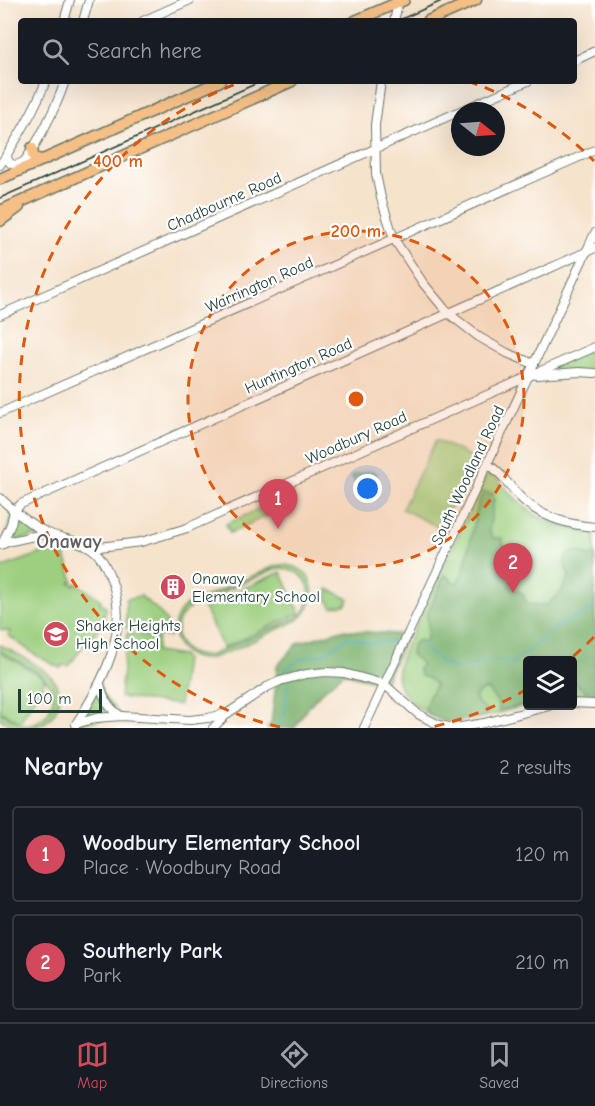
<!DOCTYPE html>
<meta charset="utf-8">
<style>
:root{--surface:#171b24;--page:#20242c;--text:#f1f3f6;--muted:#9ea1a6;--line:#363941;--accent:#d1495b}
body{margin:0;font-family:"Comic Neue",sans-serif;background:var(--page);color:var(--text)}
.controls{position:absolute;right:18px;bottom:18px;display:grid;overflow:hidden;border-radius:6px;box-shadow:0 6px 24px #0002}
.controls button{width:54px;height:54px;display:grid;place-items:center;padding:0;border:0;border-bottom:2px solid var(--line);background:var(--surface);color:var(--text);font:30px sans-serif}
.compass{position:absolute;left:451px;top:102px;width:54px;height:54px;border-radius:50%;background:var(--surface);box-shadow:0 6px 24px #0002;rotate:107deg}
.scale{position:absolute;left:18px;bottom:15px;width:84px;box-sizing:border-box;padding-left:6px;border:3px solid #1f3d34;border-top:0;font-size:16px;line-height:21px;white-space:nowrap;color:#1f3d34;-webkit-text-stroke:4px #fff;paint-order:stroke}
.you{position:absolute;left:368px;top:489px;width:21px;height:21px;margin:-15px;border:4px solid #fff;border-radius:50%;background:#1a73e8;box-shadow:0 0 0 9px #1a73e833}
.badge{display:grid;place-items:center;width:39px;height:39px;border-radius:50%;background:var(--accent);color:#fff;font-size:20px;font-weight:700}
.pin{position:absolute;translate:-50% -50px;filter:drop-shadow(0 2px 3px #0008)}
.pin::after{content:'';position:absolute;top:32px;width:21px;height:18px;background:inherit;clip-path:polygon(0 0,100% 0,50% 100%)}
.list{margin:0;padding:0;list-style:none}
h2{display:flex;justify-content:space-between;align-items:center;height:78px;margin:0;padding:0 24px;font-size:26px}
h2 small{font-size:20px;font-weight:400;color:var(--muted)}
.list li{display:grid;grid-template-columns:39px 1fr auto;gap:18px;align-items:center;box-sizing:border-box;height:96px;margin:0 12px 12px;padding:0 12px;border:2px solid var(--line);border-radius:6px}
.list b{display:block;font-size:22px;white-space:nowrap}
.list p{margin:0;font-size:20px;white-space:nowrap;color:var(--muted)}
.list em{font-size:20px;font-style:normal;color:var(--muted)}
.icon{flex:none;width:33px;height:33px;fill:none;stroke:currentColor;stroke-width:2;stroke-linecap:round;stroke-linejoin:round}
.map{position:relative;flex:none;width:595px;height:728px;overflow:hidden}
.search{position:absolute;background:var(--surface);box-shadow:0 6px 24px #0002;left:18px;right:18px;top:18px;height:66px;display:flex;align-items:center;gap:15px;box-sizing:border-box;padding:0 21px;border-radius:6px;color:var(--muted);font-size:22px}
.sheet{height:294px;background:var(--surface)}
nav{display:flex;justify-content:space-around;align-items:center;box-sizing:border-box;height:84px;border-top:2px solid var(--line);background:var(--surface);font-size:16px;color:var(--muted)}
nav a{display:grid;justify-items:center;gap:3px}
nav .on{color:var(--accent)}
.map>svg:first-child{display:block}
</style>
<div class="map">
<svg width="595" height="728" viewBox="0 0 595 728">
<rect width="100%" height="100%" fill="#fff"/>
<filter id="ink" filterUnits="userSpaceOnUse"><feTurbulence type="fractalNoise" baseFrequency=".0167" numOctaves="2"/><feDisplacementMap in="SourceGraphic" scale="12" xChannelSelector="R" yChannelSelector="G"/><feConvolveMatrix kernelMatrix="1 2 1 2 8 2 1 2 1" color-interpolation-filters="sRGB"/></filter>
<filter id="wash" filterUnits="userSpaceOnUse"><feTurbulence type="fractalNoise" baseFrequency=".008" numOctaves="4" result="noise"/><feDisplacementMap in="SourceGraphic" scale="24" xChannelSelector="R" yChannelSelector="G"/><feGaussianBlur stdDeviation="1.35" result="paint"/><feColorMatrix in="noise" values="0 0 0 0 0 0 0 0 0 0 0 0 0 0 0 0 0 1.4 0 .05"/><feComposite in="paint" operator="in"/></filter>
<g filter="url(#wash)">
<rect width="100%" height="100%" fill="#f6e3cc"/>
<g fill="#9dcf7f" stroke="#5e865a" stroke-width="1.5" fill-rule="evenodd">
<path d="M595,347V373L529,375Z"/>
<path d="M436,440L474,458L440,528L402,509Z"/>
<path d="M368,471L377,473L369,489L365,490L363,488H358L352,476Z"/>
<path d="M487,474L495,476C523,511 548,529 595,532V699L573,698L572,660H528L527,705C505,711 456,728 435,718C425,714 416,706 408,698C395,684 395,673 402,655Z"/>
<path d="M278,500L282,509L230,533L226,524Z"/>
<path d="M14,511L48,533L2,544Z"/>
<path d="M62,546L73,581L70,583L74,585L76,583L101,600L100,603L106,606V611L103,616L105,618L88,644L85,643L69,666L63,665L60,668L34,654L8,635L10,631L0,630V568Z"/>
<path d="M280,565C315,564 323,599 298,620C277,629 256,640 235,649C225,653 215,658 205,659C192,659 180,652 176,640C171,628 176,615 185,606L273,567ZM281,568C299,570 312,580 309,599C308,606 305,611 300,616L211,655C176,661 164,622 194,605L272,570Z"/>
<path d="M281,572L300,613L223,648L203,606Z"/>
<path d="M328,589L349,599L347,603L345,605L332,607L328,601Z"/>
<path d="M141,596C153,607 172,618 169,637L145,633L140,630L126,628V599Z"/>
<path d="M127,633L158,637L156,652L182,656L185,659L179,705L120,697Z"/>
<path d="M0,645C15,653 47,668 55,682C67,704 50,728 26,728C23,728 20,728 16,728C11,727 5,721 0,719V712C8,717 16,723 25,724C48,725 61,698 47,681C40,670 12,658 0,651Z"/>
<path d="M0,652L41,676L45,680L20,722L0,711Z"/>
<path d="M100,684L103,695L121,716L76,724Z"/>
</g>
<g fill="#7eb26e" stroke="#4e7851" stroke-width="1.5">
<path d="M483,492L493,494L494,499L489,531L493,538H502L506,551L503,558L514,573L509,586L522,593L528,604L547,605L561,592L569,576L565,565L566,555L577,551L588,556L595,554V693L585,691L573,681L572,660H528L527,704L499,711L497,701L487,689L479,692L475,697L478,703L487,711L486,716C468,720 434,728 425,708L430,694L436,685L428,678L421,676L418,669L422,664L411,654L412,646L418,640L426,642L428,630L427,614L445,574L452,581L457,583L464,570L478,504Z"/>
<path d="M342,630L407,635L384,684L344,673C324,689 306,705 295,728H267L271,724L276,683L277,666L298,643Z"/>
</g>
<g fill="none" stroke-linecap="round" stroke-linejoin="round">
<g stroke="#3fabbe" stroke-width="1.5">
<path d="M417,644L432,654L444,665L458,668L497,660L513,663L536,645L554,628L595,608"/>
<path d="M285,670L300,659L326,653L348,637L370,643L383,642H395"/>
<path d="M278,728L285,715L286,693L288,684"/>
</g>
</g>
</g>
<g filter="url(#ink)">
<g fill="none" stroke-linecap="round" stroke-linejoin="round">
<g stroke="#6a7769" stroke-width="10">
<g id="minor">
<path d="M64,21L70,0"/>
<path d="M83,21L89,0"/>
<path d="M143,21L190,0"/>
<path d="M394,21L399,0"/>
<path d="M574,61L595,51"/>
<path d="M381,81L375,125L376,174L381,198L394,239L423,283L448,313L479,337L507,353L534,364"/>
<path d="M7,154C7,165 15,167 23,162"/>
<path d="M0,165C18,138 34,111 46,81"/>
<path d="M18,169C35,150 57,106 65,81"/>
<path d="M0,315L528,81"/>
<path d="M537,375L579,372L595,373"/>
<path d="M0,413L595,150"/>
<path d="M488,464C502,473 509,486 521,498C541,517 568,525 595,527"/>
<path d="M0,498C14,511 30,525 48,533C61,539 79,540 91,548C101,555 107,568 111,579C131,630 103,682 76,724"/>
<path d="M14,511L21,504L595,248"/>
<path d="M2,544L11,524L14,511"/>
<path d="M0,545L11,541L48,533"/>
<path d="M91,548L141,542L187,528L595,347"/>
<path d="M100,684C104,699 108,708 121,716"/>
<path d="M572,703L595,704"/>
<path d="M76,724L96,718L121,716L190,720L208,718L228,713L267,687L280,681L306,674L326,672L344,673L384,684L418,714L439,725L449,727H461L484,723L549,706"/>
<path d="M213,728L227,714"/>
<path d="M364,728L595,233"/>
</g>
</g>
<g stroke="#6a7769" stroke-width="13">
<g id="major">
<path d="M355,21L404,0"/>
<path d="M428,21L476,0"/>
<path d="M32,148L33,155L36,159L43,160"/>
<path d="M0,179L220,81"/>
<path d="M0,211L292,81"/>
<path d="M0,221L19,207"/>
</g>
</g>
<use href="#minor" stroke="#fff" stroke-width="8"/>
<use href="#major" stroke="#f5bf86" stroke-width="10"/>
<g stroke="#1f3d34" stroke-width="1.5">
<path d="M397,21L444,0"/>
<path d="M0,198L262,81"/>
</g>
</g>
</g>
<circle cx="356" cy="399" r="168" fill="#de580e" fill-opacity=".12"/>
<g fill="none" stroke="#de580e" stroke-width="3" stroke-dasharray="10 8">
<circle cx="356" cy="399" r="168"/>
<path d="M594 637A337 337 0 0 1 570 659M527 689A337 337 0 0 1 432 727M280 727A337 337 0 0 1 244 81M468 81A337 337 0 0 1 594 161"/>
</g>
<defs>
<g id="building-disc" transform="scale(1.35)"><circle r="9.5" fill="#d1495b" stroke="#fff"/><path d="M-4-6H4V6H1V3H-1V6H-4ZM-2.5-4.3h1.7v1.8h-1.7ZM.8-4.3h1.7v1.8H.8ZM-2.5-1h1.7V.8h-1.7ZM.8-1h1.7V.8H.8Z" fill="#fff"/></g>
<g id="school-disc" transform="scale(1.35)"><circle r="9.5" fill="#d1495b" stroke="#fff"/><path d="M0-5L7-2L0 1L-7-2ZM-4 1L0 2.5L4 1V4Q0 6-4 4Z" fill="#fff"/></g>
</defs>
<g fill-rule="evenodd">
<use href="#building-disc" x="173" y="587"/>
<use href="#school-disc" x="56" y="634"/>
</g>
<g text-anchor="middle" stroke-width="4.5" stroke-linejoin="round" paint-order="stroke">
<g font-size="16" fill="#1f3d34" stroke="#fff">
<text transform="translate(224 201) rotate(-24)" y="6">Chadbourne Road</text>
<text transform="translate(259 284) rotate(-24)" y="6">Warrington Road</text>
<text transform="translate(298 365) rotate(-24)" y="6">Huntington Road</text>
<text transform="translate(356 437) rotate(-24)" y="6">Woodbury Road</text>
<text transform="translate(467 475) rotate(-65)" y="6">South Woodland Road</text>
</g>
<g font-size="16" fill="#1f3d34" stroke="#fff" text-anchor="start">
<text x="192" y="584">Onaway<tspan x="192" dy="18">Elementary School</tspan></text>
<text x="76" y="631">Shaker Heights<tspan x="76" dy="18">High School</tspan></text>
</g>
<g font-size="20" font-weight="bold" fill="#605c60" stroke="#fff">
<text x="69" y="548">Onaway</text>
</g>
</g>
<circle cx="356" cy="399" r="9" fill="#de580e" stroke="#fff" stroke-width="3"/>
<g font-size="18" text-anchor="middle" font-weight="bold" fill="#de580e" stroke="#fff" stroke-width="4.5" stroke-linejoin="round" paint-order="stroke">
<text x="118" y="167">400 m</text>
<text x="356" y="237">200 m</text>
</g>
</svg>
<div class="controls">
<button><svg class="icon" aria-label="layers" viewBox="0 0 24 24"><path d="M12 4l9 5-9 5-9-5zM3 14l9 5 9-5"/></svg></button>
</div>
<svg class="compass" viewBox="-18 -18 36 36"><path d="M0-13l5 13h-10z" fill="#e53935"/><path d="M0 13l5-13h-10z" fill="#9ea1a6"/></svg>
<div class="scale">100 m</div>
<div class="you"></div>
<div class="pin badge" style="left:278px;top:529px">1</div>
<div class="pin badge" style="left:513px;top:593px">2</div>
<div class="search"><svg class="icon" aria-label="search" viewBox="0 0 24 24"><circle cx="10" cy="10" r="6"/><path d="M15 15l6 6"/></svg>Search here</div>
</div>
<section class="sheet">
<h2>Nearby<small>2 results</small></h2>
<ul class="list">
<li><span class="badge">1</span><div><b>Woodbury Elementary School</b><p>Place · Woodbury Road</p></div><em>120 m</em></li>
<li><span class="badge">2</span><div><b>Southerly Park</b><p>Park</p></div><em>210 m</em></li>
</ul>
</section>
<nav>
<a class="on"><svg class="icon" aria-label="map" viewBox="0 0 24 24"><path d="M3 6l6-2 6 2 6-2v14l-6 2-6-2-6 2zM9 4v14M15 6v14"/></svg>Map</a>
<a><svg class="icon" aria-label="directions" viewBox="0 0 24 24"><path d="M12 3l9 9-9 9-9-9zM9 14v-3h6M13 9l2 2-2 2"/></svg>Directions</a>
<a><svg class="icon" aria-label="saved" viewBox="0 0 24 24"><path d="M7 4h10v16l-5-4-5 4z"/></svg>Saved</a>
</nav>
